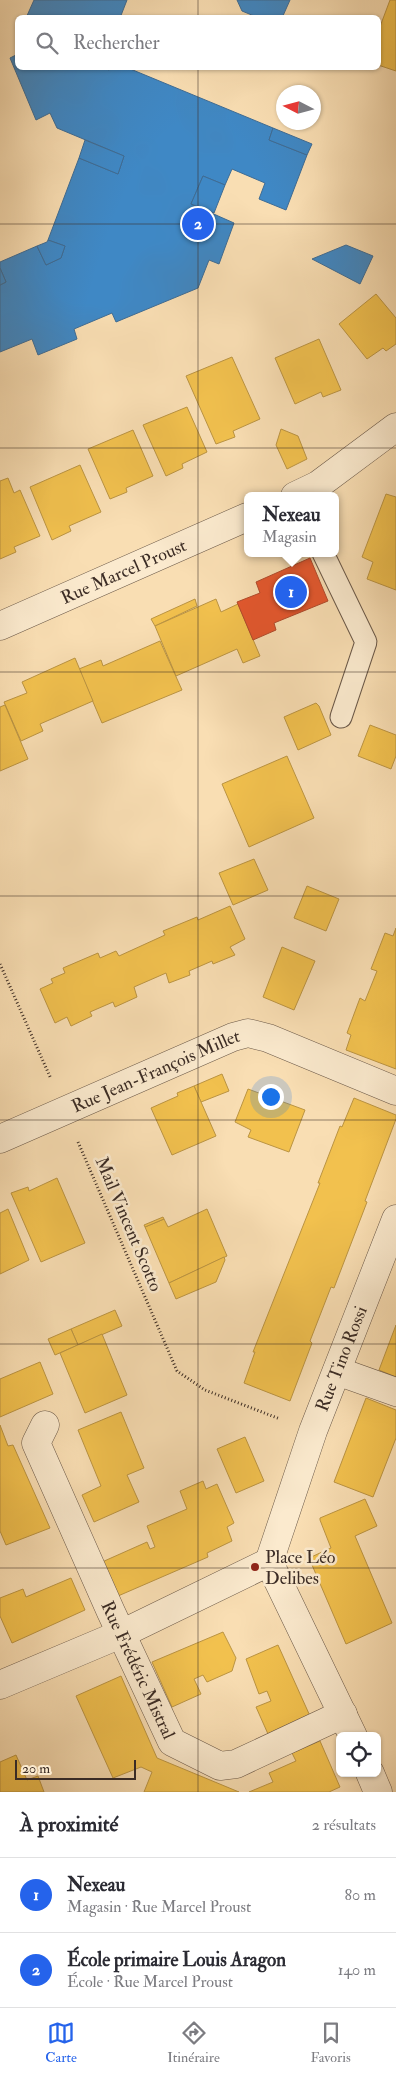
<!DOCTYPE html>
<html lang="fr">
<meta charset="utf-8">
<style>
:root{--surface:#fff;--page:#f7f7f7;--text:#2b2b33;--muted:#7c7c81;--line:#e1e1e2;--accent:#2563eb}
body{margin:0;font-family:"IM FELL Double Pica",serif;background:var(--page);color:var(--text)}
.controls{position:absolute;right:15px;bottom:15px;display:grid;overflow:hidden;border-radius:8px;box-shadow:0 1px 4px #0004}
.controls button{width:45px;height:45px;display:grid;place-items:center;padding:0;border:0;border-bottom:1px solid var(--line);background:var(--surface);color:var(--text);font:25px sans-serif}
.compass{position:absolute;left:276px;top:85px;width:45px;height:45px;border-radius:50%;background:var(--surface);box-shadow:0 1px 4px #0004;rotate:276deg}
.scale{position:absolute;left:15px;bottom:12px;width:121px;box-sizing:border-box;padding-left:5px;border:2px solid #3b2c25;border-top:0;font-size:14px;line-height:18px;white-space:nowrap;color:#3b2c25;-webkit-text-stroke:4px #fbeace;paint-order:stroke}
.you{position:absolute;left:270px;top:1096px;width:18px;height:18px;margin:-12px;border:4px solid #fff;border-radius:50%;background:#1a73e8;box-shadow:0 0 0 8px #1a73e833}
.badge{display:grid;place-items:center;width:32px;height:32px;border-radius:50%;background:var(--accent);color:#fff;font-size:16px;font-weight:700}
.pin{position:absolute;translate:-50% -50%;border:2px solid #fff;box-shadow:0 1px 5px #0006}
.popup{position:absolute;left:244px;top:492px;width:95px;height:65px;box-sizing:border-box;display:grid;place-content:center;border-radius:8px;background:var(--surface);filter:drop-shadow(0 1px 4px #0005);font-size:16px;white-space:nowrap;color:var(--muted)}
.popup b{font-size:19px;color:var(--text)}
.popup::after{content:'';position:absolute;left:50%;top:100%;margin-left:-10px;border:10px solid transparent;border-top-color:var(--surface)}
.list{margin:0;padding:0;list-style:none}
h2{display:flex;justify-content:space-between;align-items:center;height:65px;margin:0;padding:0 20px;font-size:21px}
h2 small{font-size:16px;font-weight:400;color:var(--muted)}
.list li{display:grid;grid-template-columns:32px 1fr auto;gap:15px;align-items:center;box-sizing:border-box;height:75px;padding:0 20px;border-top:1px solid var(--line)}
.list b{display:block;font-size:19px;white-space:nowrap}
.list p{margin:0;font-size:16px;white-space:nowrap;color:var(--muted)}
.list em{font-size:16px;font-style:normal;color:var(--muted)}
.icon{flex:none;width:28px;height:28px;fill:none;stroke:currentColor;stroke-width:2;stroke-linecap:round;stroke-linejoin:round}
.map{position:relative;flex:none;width:396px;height:1792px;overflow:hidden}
.search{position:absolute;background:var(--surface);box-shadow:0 1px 4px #0004;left:15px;right:15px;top:15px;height:55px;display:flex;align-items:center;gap:12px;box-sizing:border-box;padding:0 18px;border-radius:8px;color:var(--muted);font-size:19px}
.sheet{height:215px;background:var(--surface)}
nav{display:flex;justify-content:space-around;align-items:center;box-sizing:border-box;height:70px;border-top:1px solid var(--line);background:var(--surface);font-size:14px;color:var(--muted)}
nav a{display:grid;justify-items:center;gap:2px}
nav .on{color:var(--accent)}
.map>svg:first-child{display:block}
</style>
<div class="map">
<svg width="396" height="1792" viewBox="0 0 396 1792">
<rect width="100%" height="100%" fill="#f9deb3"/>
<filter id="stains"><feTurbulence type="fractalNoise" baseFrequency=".004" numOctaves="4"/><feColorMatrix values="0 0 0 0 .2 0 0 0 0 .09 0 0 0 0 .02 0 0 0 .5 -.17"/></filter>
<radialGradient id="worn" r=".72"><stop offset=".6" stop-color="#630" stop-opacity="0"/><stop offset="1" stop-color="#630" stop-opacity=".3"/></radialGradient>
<g fill="#f2c14e" stroke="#bb9442">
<path d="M390,0H396V71L378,65V32Z"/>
<path d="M376,294L396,318V344L386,351L383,348L367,359L339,324Z"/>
<path d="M319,339L341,390L323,397L321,392L295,404L275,358Z"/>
<path d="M232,357L260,419L233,431L235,437L216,444L186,376Z"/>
<path d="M187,407L207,452L182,464L183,468L166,476L143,425Z"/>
<path d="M281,429L298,436L307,459L287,469L276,445Z"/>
<path d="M133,430L153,476L126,488L127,492L110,499L88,449Z"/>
<path d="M80,465L101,512L69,526L71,531L52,540L30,487Z"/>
<path d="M8,478L14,493L20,490L40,536L14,547L16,552L0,559V481Z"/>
<path d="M386,494L396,497V590L367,579L373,562L362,557Z"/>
<path d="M195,599L197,606L155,626L151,619Z"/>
<path d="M216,599L221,612L238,604L260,656L243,663L237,649L176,676L155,626Z"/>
<path d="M160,641L182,690L102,723L79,669L101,660L103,666Z"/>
<path d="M75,658L93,701L40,724L43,731L21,741L4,702L27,693L22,682Z"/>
<path d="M316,703L319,706L331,735L298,750L284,717Z"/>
<path d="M5,705L28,759L0,771V707Z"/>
<path d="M370,725L396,735V756L391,769L358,756Z"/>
<path d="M287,756L314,818L249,847L222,784Z"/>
<path d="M254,859L268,890L233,905L219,873Z"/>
<path d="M307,886L339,899L326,931L294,918Z"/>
<path d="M230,906L245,939L230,947L235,955L213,964L212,961L189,971L190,975L169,983L166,973L134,987L137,997L115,1007L113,1002L90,1012L92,1016L71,1026L67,1017L55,1023L40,989L53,983L51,979L65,973L63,968L98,953L100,958L116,951L119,956L165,935L163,931L197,917L198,920Z"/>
<path d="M396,928V1069L346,1050L351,1035L347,1033L360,998L365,1001L377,971L371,969L385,933L393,936Z"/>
<path d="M282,947L315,961L294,1010L263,997Z"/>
<path d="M222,1074L229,1091L201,1102L194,1086Z"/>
<path d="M194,1086L216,1136L172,1155L151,1108L178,1096L177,1093Z"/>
<path d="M248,1089L305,1110L289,1152L248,1137L251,1130L235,1122Z"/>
<path d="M354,1098L396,1115V1119L365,1201L367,1202L334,1288L331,1287L310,1341L312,1343L290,1401L244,1383L255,1352H253L320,1183H318L340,1126L342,1127Z"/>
<path d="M57,1178L85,1243L41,1262L11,1193L28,1187L29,1191Z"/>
<path d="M8,1209L29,1260L0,1274V1213Z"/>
<path d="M207,1209L227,1256L169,1283L145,1227L164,1219L168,1227Z"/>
<path d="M163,1217L164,1219L145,1227L144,1225Z"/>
<path d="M224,1257L225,1260L216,1282L176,1299L169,1283Z"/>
<path d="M115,1310L122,1326L78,1345L71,1329Z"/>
<path d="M396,1325V1377L379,1370Z"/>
<path d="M71,1329L78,1345L55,1355L48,1339Z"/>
<path d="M102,1334L127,1395L85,1413L60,1353Z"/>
<path d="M40,1362L53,1394L0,1417V1379Z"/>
<path d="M366,1398L396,1410V1438L373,1497L334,1482Z"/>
<path d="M121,1412L144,1468L127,1475L139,1502L94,1522L82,1495L101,1486L78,1430Z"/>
<path d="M0,1425L8,1446L13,1445L50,1528L6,1545L0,1531Z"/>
<path d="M245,1437L264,1481L236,1493L217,1449Z"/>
<path d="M203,1481L206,1489L217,1484L234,1523L227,1527L232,1541L207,1553L208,1557L118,1596L102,1562L147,1542L150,1549L155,1547L147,1526L187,1509L180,1491Z"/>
<path d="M365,1499L377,1526L355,1536L392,1623L346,1644L309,1558L331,1548L320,1520V1518Z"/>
<path d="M71,1578L85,1610L12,1643L0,1616V1598L23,1589L26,1597Z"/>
<path d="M223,1632L236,1658L232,1671L207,1682L203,1675L194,1679L201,1694L172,1707L152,1662Z"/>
<path d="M278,1645L310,1716L268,1734L256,1707L271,1701L267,1691L259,1694L246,1659Z"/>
<path d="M121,1676L157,1758L239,1792H144L152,1772L141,1767L113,1778L76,1696Z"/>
<path d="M320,1741L340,1787L329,1792H249L273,1782L269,1773L296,1761L292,1753Z"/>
<path d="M16,1755L27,1780L38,1776L44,1792H0V1762Z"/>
</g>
<path fill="#e4572e" stroke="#b14a2b" d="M310,558L328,601L274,623L276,630L253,640L237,602L260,593L256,582Z"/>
<g fill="#3f88c5" stroke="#3e6c95">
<path d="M34,0H127L120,18H26Z"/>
<path d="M237,0H290L282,18H259L242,11Z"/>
<path d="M18,54V68H107L108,70L115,68H128L273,128L269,140L307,155L286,210L259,199L265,183L232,169L225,185L203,176L191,204L234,223L219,264L209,260L198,288L116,322L112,313L74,329L77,339L38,355L32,339L0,352V285L6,282L0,268V262L37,246L46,265L61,258L65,246L48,240L79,158L118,174L124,156L57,128L50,113L36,120L10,58Z"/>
<path d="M273,128L312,144L307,155L269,140Z"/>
<path d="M85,140L124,156L118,174L79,158Z"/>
<path d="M203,176L225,185L214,213L191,204Z"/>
<path d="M48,240L65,246L61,258L46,265L37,246L47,242Z"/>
<path d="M346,245L373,256L360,284L312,259Z"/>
<path d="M0,268L6,282L0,285Z"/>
</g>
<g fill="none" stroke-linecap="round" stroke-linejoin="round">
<g stroke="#6a5848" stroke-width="23">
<path id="lane" d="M323,553L366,642L341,717"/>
</g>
<g stroke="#6a5848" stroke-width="29">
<g id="street">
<path d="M295,496L318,485L396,427"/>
<path id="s1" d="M0,626L247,517"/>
<path id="s2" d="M0,1139L233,1037L248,1033L268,1038L396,1091"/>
<path d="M337,1371L396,1392"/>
<path id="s3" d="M45,1425L36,1443L111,1612L172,1742L220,1766L236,1764L343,1714"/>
<path d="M0,1685L121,1634L269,1562"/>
<path id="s4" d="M353,1736L269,1562L313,1431L396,1219"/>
<path d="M370,1773L378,1792"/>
</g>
</g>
<g stroke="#3b2c25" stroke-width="3" stroke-dasharray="1 2.5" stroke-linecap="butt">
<path d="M0,964L51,1079"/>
<path d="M78,1142L177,1371L205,1390L280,1419"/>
</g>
<use href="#lane" stroke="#fbeace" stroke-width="21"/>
<use href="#street" stroke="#fbeace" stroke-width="28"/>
</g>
<path fill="none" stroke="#3b2c25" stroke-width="1" stroke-opacity="0.55" d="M198,0V18M198,68V1792M0,224H396M0,448H396M0,672H396M0,896H396M0,1120H396M0,1344H396M0,1568H396"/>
<circle fill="#8f2418" stroke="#fbeace" stroke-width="2" cx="255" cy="1567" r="5"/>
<g text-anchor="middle" stroke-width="5" stroke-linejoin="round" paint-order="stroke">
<g font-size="18" fill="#3b2c25" stroke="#fbeace">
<text dy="6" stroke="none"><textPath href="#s1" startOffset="135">Rue Marcel Proust</textPath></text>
<text dy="6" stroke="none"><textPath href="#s2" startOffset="170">Rue Jean-François Millet</textPath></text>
<text transform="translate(129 1224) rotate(67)" y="6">Mail Vincent Scotto</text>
<text dy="6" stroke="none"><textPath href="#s4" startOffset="409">Rue Tino Rossi</textPath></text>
<text dy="6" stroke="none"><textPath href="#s3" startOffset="269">Rue Frédéric Mistral</textPath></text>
</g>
<g font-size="18" fill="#3b2c25" stroke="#fbeace" text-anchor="start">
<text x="265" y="1563">Place Léo<tspan x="265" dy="21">Delibes</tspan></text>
</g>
</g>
<rect width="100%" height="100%" filter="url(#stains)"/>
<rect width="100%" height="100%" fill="url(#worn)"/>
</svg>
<div class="controls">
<button><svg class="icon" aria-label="locate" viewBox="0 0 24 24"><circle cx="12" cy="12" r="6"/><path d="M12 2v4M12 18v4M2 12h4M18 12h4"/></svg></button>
</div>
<svg class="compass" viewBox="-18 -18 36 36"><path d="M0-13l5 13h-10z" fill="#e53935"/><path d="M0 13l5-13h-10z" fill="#7c7c81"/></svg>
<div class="scale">20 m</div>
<div class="you"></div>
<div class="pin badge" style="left:291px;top:592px">1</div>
<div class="popup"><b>Nexeau</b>Magasin</div>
<div class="pin badge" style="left:198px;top:224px">2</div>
<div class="search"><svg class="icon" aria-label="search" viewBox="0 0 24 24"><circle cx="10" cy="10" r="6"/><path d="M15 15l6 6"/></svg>Rechercher</div>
</div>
<section class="sheet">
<h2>À proximité<small>2 résultats</small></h2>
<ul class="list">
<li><span class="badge">1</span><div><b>Nexeau</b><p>Magasin · Rue Marcel Proust</p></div><em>80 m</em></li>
<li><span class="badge">2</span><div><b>École primaire Louis Aragon</b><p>École · Rue Marcel Proust</p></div><em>140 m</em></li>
</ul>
</section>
<nav>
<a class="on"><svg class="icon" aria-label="map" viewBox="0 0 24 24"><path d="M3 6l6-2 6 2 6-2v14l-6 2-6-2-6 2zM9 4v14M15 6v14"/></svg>Carte</a>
<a><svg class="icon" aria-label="directions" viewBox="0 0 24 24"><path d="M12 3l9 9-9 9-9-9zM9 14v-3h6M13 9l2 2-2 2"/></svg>Itinéraire</a>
<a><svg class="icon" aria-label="saved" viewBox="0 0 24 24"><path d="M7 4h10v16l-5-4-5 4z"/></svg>Favoris</a>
</nav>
